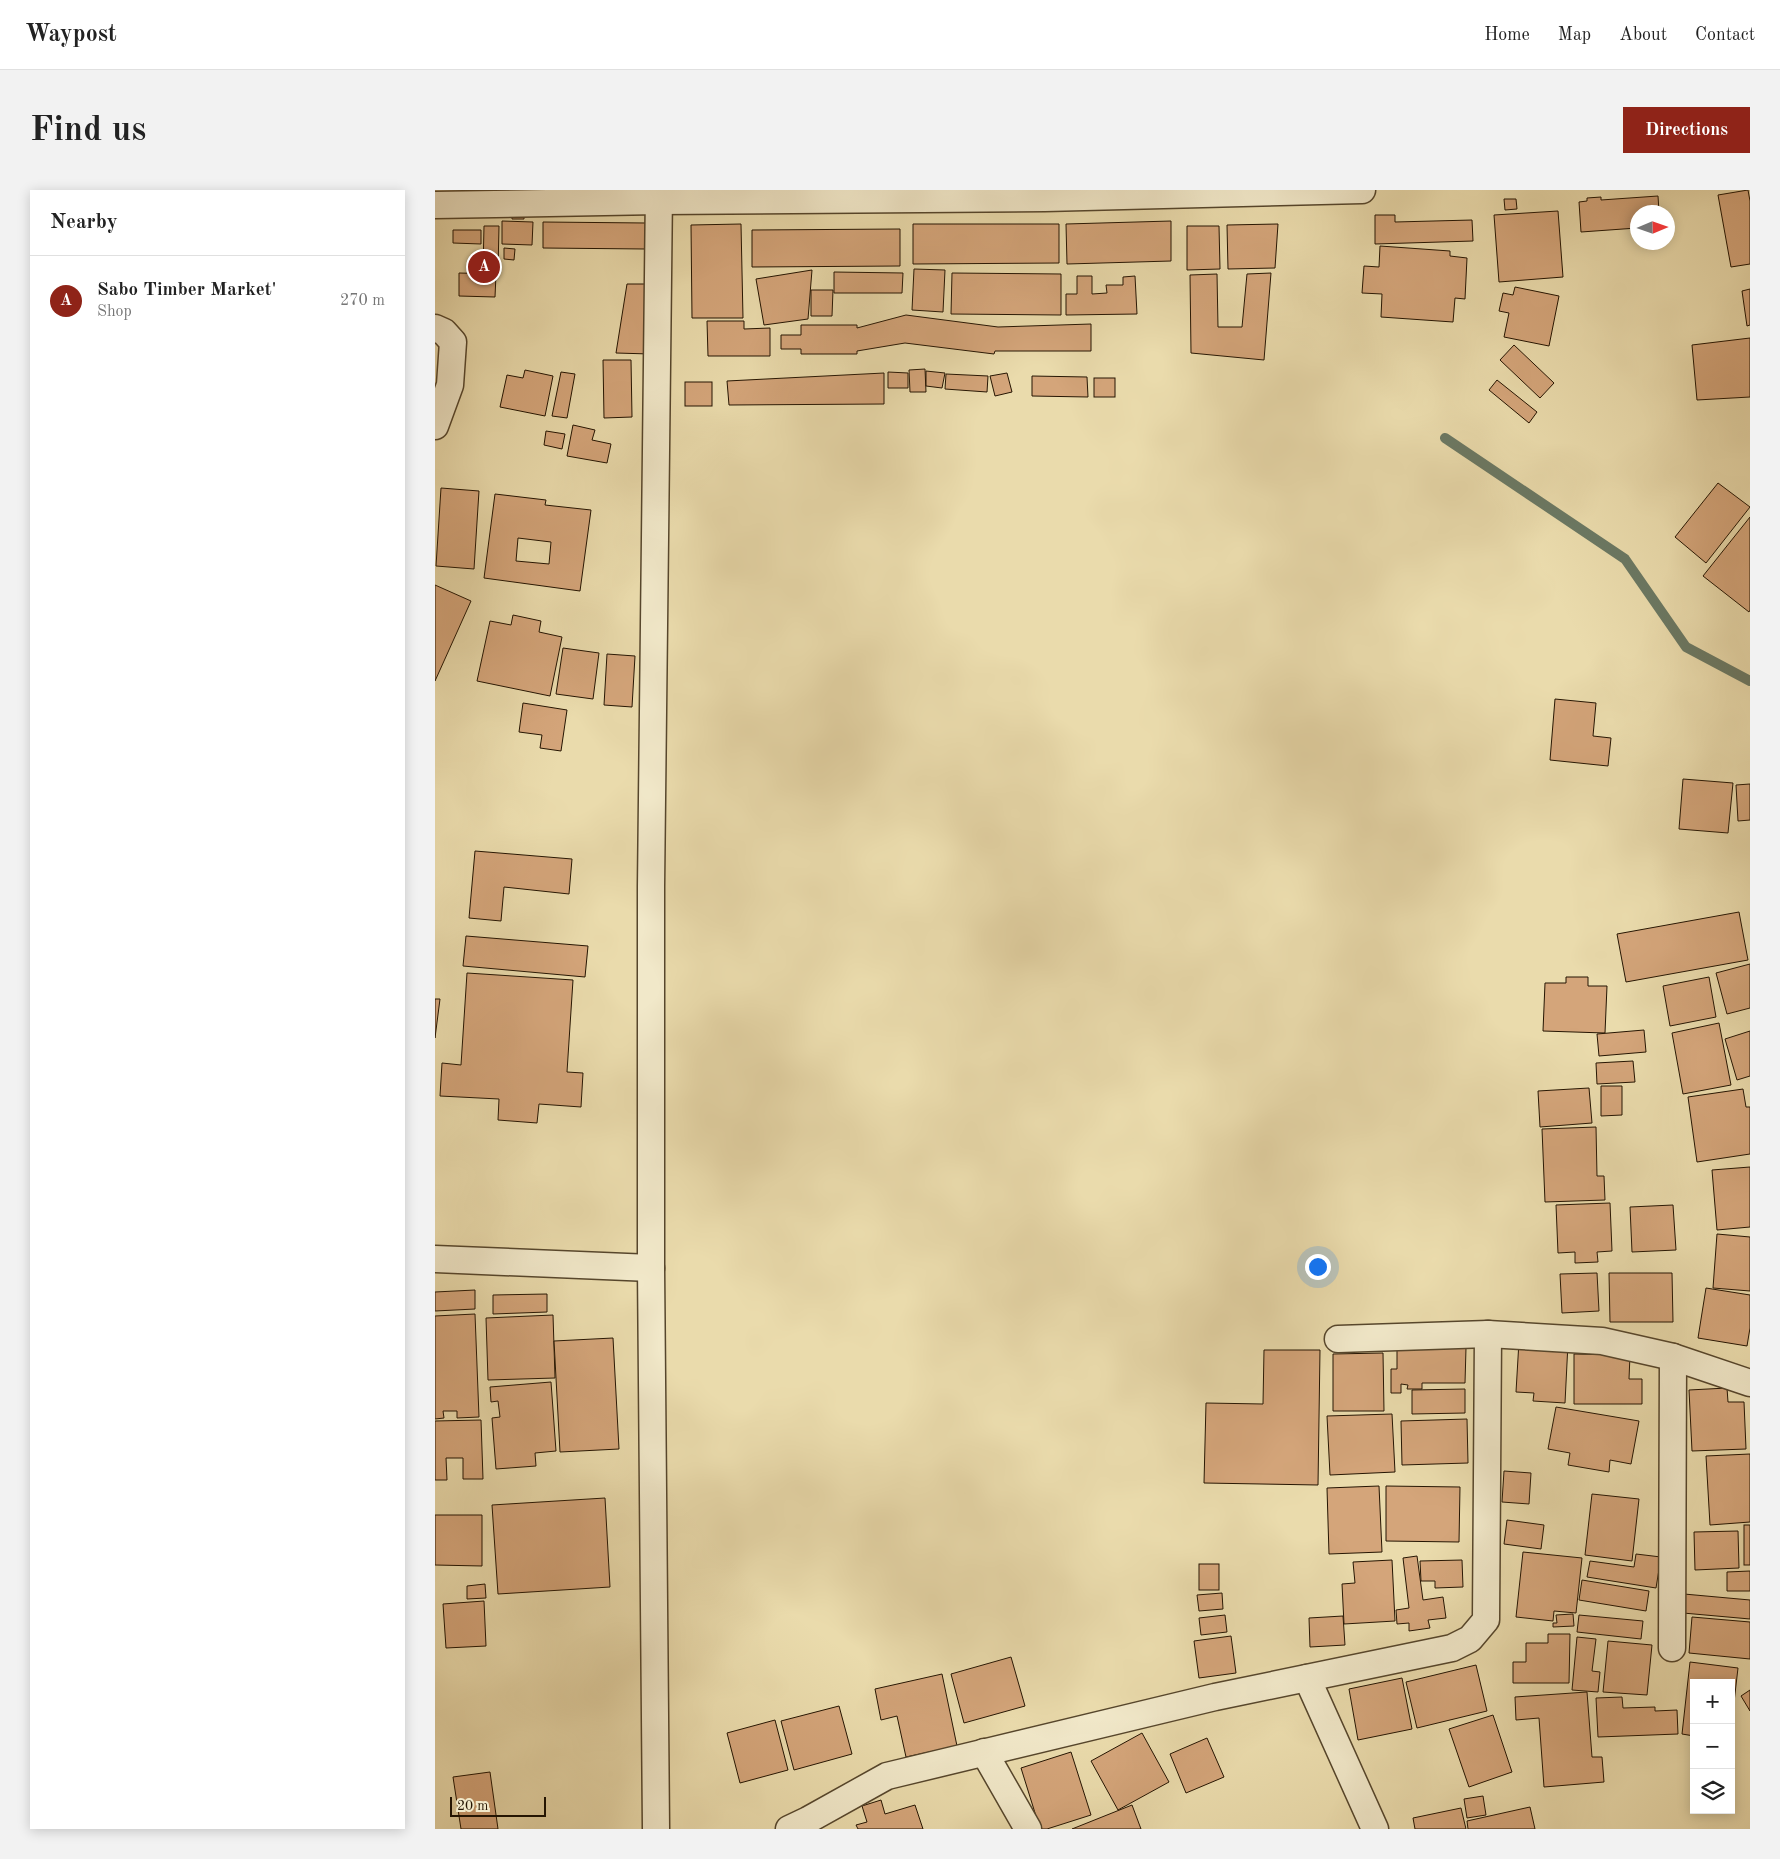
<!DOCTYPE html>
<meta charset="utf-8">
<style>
:root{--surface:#fff;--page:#f2f2f2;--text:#222;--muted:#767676;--line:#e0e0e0;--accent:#8f2418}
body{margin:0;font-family:"Old Standard TT",serif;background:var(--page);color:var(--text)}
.controls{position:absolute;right:15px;bottom:15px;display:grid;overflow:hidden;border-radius:0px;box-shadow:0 2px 12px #0003}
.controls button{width:45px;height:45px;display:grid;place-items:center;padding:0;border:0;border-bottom:1px solid var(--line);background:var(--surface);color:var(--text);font:25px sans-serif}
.compass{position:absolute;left:1195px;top:15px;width:45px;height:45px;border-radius:50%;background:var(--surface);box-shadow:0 2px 12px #0003;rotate:88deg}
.scale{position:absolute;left:15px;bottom:12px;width:96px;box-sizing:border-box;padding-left:5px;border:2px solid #251502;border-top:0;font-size:14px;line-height:18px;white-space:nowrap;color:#251502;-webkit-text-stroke:4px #f1e8c9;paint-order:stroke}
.you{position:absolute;left:882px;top:1076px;width:18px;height:18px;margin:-12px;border:4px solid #fff;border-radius:50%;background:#1a73e8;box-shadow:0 0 0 8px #1a73e833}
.badge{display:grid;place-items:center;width:32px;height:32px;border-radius:50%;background:var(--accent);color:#fff;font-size:16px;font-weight:700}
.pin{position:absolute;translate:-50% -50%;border:2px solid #fff;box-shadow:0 1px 5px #0006}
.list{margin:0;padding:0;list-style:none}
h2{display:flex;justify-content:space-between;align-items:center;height:65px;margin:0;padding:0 20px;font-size:21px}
h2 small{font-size:16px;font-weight:400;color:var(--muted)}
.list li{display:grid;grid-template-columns:32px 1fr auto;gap:15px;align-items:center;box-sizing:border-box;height:90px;padding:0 20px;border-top:1px solid var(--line)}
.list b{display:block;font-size:19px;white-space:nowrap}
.list p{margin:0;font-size:16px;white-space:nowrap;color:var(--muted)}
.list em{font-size:16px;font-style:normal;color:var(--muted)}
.icon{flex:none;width:28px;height:28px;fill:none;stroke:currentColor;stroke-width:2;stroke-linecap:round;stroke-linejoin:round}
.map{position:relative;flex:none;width:1315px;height:1639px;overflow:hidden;border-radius:0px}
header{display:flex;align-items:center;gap:30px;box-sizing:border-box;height:70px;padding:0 25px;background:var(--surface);border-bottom:1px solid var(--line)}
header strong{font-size:24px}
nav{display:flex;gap:28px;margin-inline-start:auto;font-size:18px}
.intro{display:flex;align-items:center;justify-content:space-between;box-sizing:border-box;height:120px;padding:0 30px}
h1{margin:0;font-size:35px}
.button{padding:12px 22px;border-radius:0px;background:var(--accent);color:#fff;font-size:18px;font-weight:700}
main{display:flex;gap:30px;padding:0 30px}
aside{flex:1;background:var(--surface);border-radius:0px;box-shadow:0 2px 12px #0003}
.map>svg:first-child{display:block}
</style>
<header>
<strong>Waypost</strong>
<nav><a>Home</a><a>Map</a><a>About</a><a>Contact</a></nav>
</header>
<div class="intro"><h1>Find us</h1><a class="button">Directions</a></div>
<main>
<aside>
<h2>Nearby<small></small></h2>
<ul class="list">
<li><span class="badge">A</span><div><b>Sabo Timber Market'</b><p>Shop</p></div><em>270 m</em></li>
</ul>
</aside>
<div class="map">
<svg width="1315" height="1639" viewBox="0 0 1315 1639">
<rect width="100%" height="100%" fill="#eadbac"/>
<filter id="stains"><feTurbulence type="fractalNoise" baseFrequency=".004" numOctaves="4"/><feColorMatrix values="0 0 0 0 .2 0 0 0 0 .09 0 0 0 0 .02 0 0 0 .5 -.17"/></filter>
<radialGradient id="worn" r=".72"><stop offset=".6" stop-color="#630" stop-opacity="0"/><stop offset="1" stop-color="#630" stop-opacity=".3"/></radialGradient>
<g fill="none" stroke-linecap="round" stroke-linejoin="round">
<path stroke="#6b7964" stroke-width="10" d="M1010,248L1190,369L1251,457L1315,491"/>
</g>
<g fill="#d4a57a" stroke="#251502" fill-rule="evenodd">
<path d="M1313,0L1315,11V74L1296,77L1283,5Z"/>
<path d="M1223,6L1224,22H1202V38L1146,42L1144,12L1152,11V8L1166,7V10Z"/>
<path d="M1069,9H1081L1082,19L1070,20Z"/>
<path d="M1123,21L1128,87L1064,92L1059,25Z"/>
<path d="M89,22V29H77V23Z"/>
<path d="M940,25H960V32L1037,30L1038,51L940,54Z"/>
<path d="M67,31L98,32L97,55L67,54Z"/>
<path d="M736,31V71L632,74L631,34Z"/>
<path d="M108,32L211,33L210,59L108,58Z"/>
<path d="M306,34L308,128H257L256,35Z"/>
<path d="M478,34H624V73L478,74Z"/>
<path d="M843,34L840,78L793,79L792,35Z"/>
<path d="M49,36H64L63,81H48Z"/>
<path d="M752,36H784L785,79L752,80Z"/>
<path d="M465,39V76L317,77V40Z"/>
<path d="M18,40H46V54L18,53Z"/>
<path d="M945,56L1015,61V66L1032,68L1030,109L1020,108L1018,132L946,127L947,104L927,103L929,76L944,77Z"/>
<path d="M69,58L80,59L79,70L69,69Z"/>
<path d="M479,79L510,80L508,122L477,120Z"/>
<path d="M377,80L373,129L329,135L321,89Z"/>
<path d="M399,82L468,83L467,103H399Z"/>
<path d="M24,83L61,84L60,107L24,106Z"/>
<path d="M517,83L626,84V125L516,124Z"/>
<path d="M836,83L829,170L756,163L755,85L782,84L783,137H807L812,84Z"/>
<path d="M642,86H657V104L672,103L671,95H688V87L700,86L702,124L631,125V104H642Z"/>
<path d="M192,94H215V164L181,163Z"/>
<path d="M1080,97L1124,106L1114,156L1069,147L1074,123L1064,121L1068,103L1078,105Z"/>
<path d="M1315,99V135L1312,136L1307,101Z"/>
<path d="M376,100H398L397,126H376Z"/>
<path d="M471,125L563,137L656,134V161H560L559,164L470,153L422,161V164H366V159H346V145H366V135H422V138Z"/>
<path d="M272,131H309V139L335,138V166H273Z"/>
<path d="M1315,148V207L1262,210L1257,155Z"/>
<path d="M1079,155L1119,193L1105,208L1065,170Z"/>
<path d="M168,170H196L197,227L169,228Z"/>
<path d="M490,179L491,202H475L474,180Z"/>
<path d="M90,180L118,186L110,226L65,217L72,185L88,188Z"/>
<path d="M491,181L510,183L507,198L491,196Z"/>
<path d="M126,182L140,184L132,228L117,226Z"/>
<path d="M453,182L473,183V198H453Z"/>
<path d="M449,183V214L294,215L292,191Z"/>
<path d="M572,183L577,202L560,206L555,186Z"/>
<path d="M511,184L553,186L552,202L510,199Z"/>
<path d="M597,186L652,187L653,207L597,206Z"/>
<rect x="659" y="188" width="21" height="19"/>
<path d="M1062,190L1102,222L1094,233L1054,200Z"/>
<rect x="250" y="192" width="27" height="24"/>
<path d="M138,235L160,240L157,250L176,254L172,273L132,266Z"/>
<path d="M111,241L130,244L127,259L109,255Z"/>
<path d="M1283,293L1315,317L1271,373L1240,347Z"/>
<path d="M6,298L44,301L39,379L1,376Z"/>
<path d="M60,304L111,310L110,315L156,320L145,401L49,388ZM83,348L116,352L114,374L81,371Z"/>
<path d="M1315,327V420L1314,422L1268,386Z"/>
<path d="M0,395L36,411L0,491Z"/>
<path d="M78,425L106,431L104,442L127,447L115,506L42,491L55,431L76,435Z"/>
<path d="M128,458L164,463L158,509L121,504Z"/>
<path d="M172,464L200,466L197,517L169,515Z"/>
<path d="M1120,509L1161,513L1158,546L1176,548L1173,576L1115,570Z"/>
<path d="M88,513L132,520L126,561L105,558L107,545L84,542Z"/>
<path d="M1248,589L1298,593L1293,643L1244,639Z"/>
<path d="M1315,594V630L1303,631L1301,595Z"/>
<path d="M40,661L137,669L134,704L69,697L66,731L34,728Z"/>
<path d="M1304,722L1313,770L1191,792L1182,744Z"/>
<path d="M31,746L153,756L150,787L28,776Z"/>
<path d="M1315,774V818L1292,824L1281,783Z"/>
<path d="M32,783L138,790L132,882L148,883L146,917L104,914L102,933L63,930L64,909L5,906L7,873L26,875Z"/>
<path d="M1131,787H1153V796H1172L1170,843L1108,841L1110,793H1131Z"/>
<path d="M1274,787L1281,827L1235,836L1228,796Z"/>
<path d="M0,809H5L0,848Z"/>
<path d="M1284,833L1296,895L1248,904L1237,843Z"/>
<path d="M1209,840L1211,862L1164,866L1162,844Z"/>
<path d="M1315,841V886L1302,890L1290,849Z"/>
<path d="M1198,871L1200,892L1162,894L1161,873Z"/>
<path d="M1166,896H1187V925L1166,926Z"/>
<path d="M1154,898L1157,933L1105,937L1103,901Z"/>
<path d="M1308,899L1311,917H1315V964L1262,972L1253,907Z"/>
<path d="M1161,937L1162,986H1169L1170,1010L1110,1012L1107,939Z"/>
<path d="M1315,977V1037L1282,1040L1277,980Z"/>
<path d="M1175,1013L1177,1061L1162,1062L1163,1072L1140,1073V1062L1123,1063L1121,1015Z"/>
<path d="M1238,1015L1241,1060L1197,1062L1195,1017Z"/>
<path d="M1282,1044L1315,1047V1101L1278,1098Z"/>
<path d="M1162,1083L1164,1121L1127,1123L1125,1084Z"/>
<path d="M1174,1083H1237L1238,1132H1175Z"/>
<path d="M1271,1098L1315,1105V1138L1312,1156L1263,1148Z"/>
<path d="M40,1100V1119L0,1121V1102Z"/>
<path d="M112,1104V1122L58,1124V1105Z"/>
<path d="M40,1124L44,1227L22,1228V1221H8L9,1228L0,1229V1126Z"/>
<path d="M118,1125L120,1188L53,1190L51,1128Z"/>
<path d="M178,1148L184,1259L125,1262L119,1151Z"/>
<path d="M1084,1151L1133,1153L1130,1213L1098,1211L1099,1203L1081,1202Z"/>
<path d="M962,1158H1031L1030,1193H987V1199H972L973,1195L966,1194V1203H956V1179H962Z"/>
<path d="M829,1160H885L883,1295L769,1293L771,1213L828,1214Z"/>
<path d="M948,1163L949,1221H898V1164Z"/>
<path d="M1139,1164L1195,1165L1194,1189H1207V1214H1139Z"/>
<path d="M116,1192L121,1261L100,1263L101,1276L61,1279L57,1228L65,1227L63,1211L56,1212L55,1197Z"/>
<path d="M1292,1198L1293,1212H1309L1311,1259L1257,1261L1254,1200Z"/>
<path d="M1030,1199V1223L977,1224V1200Z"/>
<path d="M1121,1217L1204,1231L1196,1274L1175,1270L1174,1282L1133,1275L1135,1263L1113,1259Z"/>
<path d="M957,1224L960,1282L895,1285L892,1226Z"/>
<path d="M1032,1229L1033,1273L967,1275L966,1231Z"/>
<path d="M46,1230L48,1289H28V1268H11L12,1290H0V1231Z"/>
<path d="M1315,1264V1332L1275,1335L1271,1266Z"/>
<path d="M1069,1281L1096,1283L1094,1314L1067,1312Z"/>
<path d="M944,1296L947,1362L894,1364L892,1298Z"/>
<path d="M951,1296L1025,1297L1024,1352L951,1351Z"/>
<path d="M1157,1304L1204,1309L1197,1371L1150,1365Z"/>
<path d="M170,1308L175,1397L63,1404L57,1315Z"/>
<path d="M0,1325H47V1376L0,1375Z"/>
<path d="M1072,1330L1109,1335L1106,1359L1069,1354Z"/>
<rect x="1309" y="1335" width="6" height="40"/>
<path d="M1303,1341L1304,1378L1260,1380L1259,1342Z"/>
<path d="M1088,1362L1147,1368L1141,1423L1119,1421L1118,1431L1081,1427Z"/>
<path d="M1201,1364L1226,1367L1221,1398L1152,1387L1155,1371L1199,1377Z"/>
<path d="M982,1366L988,1410L1008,1407L1011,1428L993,1430L995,1438L974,1441V1433L962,1434L961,1420L974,1418L968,1368Z"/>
<path d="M957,1370L960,1431L909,1434L907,1394L920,1393L918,1372Z"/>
<path d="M1027,1370L1028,1397L1000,1398V1391H986L985,1371Z"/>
<rect x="764" y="1374" width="20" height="26"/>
<path d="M1315,1381V1401H1292V1382Z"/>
<path d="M1147,1390L1214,1401L1211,1421L1144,1410Z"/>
<path d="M50,1394L51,1408L32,1409V1396Z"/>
<path d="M787,1403L788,1419L764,1421L762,1405Z"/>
<path d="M1249,1404L1315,1410V1429L1248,1423Z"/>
<path d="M49,1411L51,1456L11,1458L8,1414Z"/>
<path d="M1138,1424L1139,1436L1118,1437V1433H1122L1121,1425Z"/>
<path d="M790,1425L792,1442L766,1445L764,1428Z"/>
<path d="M1144,1425L1208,1431L1206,1449L1142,1442Z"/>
<path d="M908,1426L910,1455L875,1457L874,1428Z"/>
<path d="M1257,1427L1315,1432V1469L1254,1463Z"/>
<path d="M1113,1444H1135L1134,1493H1078V1472H1091V1453H1113Z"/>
<path d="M796,1446L801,1483L764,1488L759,1451Z"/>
<path d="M1142,1447L1161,1449L1157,1481L1165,1482L1163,1502L1137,1500Z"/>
<path d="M1173,1451L1217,1455L1212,1505L1168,1502Z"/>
<path d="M576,1467L590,1516L529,1533L516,1484Z"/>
<path d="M1255,1472L1303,1478L1296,1538V1493H1259V1546L1247,1544Z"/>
<path d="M1041,1475L1052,1521L982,1538L971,1492Z"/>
<path d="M507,1484L522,1556L471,1567L462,1526L446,1530L440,1499Z"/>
<path d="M967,1488L977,1539L923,1550L914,1499Z"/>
<path d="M1315,1500V1521L1306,1506Z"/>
<path d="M1152,1502L1157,1567H1167L1169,1592L1109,1597L1104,1528L1081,1530L1080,1507Z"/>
<path d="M1187,1507L1188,1518L1220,1517V1521L1242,1520L1243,1544L1163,1547L1161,1508Z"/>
<path d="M404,1516L417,1564L359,1580L346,1531Z"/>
<path d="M1058,1525L1077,1582L1034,1597L1014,1539Z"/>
<path d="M340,1530L353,1580L305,1593L292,1543Z"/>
<path d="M707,1543L734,1592L683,1620L656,1571Z"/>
<path d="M772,1548L789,1587L751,1603L735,1564Z"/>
<path d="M636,1562L656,1625L612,1639H605L586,1578Z"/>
<path d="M55,1582L63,1639H26L18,1587Z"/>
<path d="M1048,1606L1051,1625L1032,1628L1029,1609Z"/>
<path d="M446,1610L450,1624L480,1615L488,1639H423L421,1635L432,1632L427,1616Z"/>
<path d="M697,1615L706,1639H637Z"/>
<path d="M1095,1617L1100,1639H1033L1032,1631Z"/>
<path d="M1026,1618L1031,1639H980L978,1628Z"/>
</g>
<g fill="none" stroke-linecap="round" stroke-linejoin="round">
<g stroke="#56462c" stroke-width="29">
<g id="minor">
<path d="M0,15L224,11L610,8L927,0"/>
<path d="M0,138L9,142L18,152L15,195L0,236"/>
<path d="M0,1069L216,1078"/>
<path d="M903,1149L1053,1144L1167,1151L1238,1167L1315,1193"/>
<path d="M1237,1458L1238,1167"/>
<path d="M872,1488L940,1639"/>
<path d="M549,1562L593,1639"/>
<path d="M221,1639L216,1078V696L224,0"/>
<path d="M354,1639L373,1630L452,1586L780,1507L1017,1458L1035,1449L1051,1430L1053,1144"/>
</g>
</g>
<use href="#minor" stroke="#f1e8c9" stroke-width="26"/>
</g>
<rect width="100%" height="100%" filter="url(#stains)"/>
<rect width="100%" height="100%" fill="url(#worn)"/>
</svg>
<div class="controls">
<button>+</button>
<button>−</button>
<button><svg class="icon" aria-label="layers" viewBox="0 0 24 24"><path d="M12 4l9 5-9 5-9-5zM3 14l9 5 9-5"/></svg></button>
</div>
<svg class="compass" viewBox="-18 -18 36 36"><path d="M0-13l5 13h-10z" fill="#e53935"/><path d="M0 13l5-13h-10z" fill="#767676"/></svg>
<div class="scale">20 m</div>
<div class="you"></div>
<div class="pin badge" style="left:49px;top:77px">A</div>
</div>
</main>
